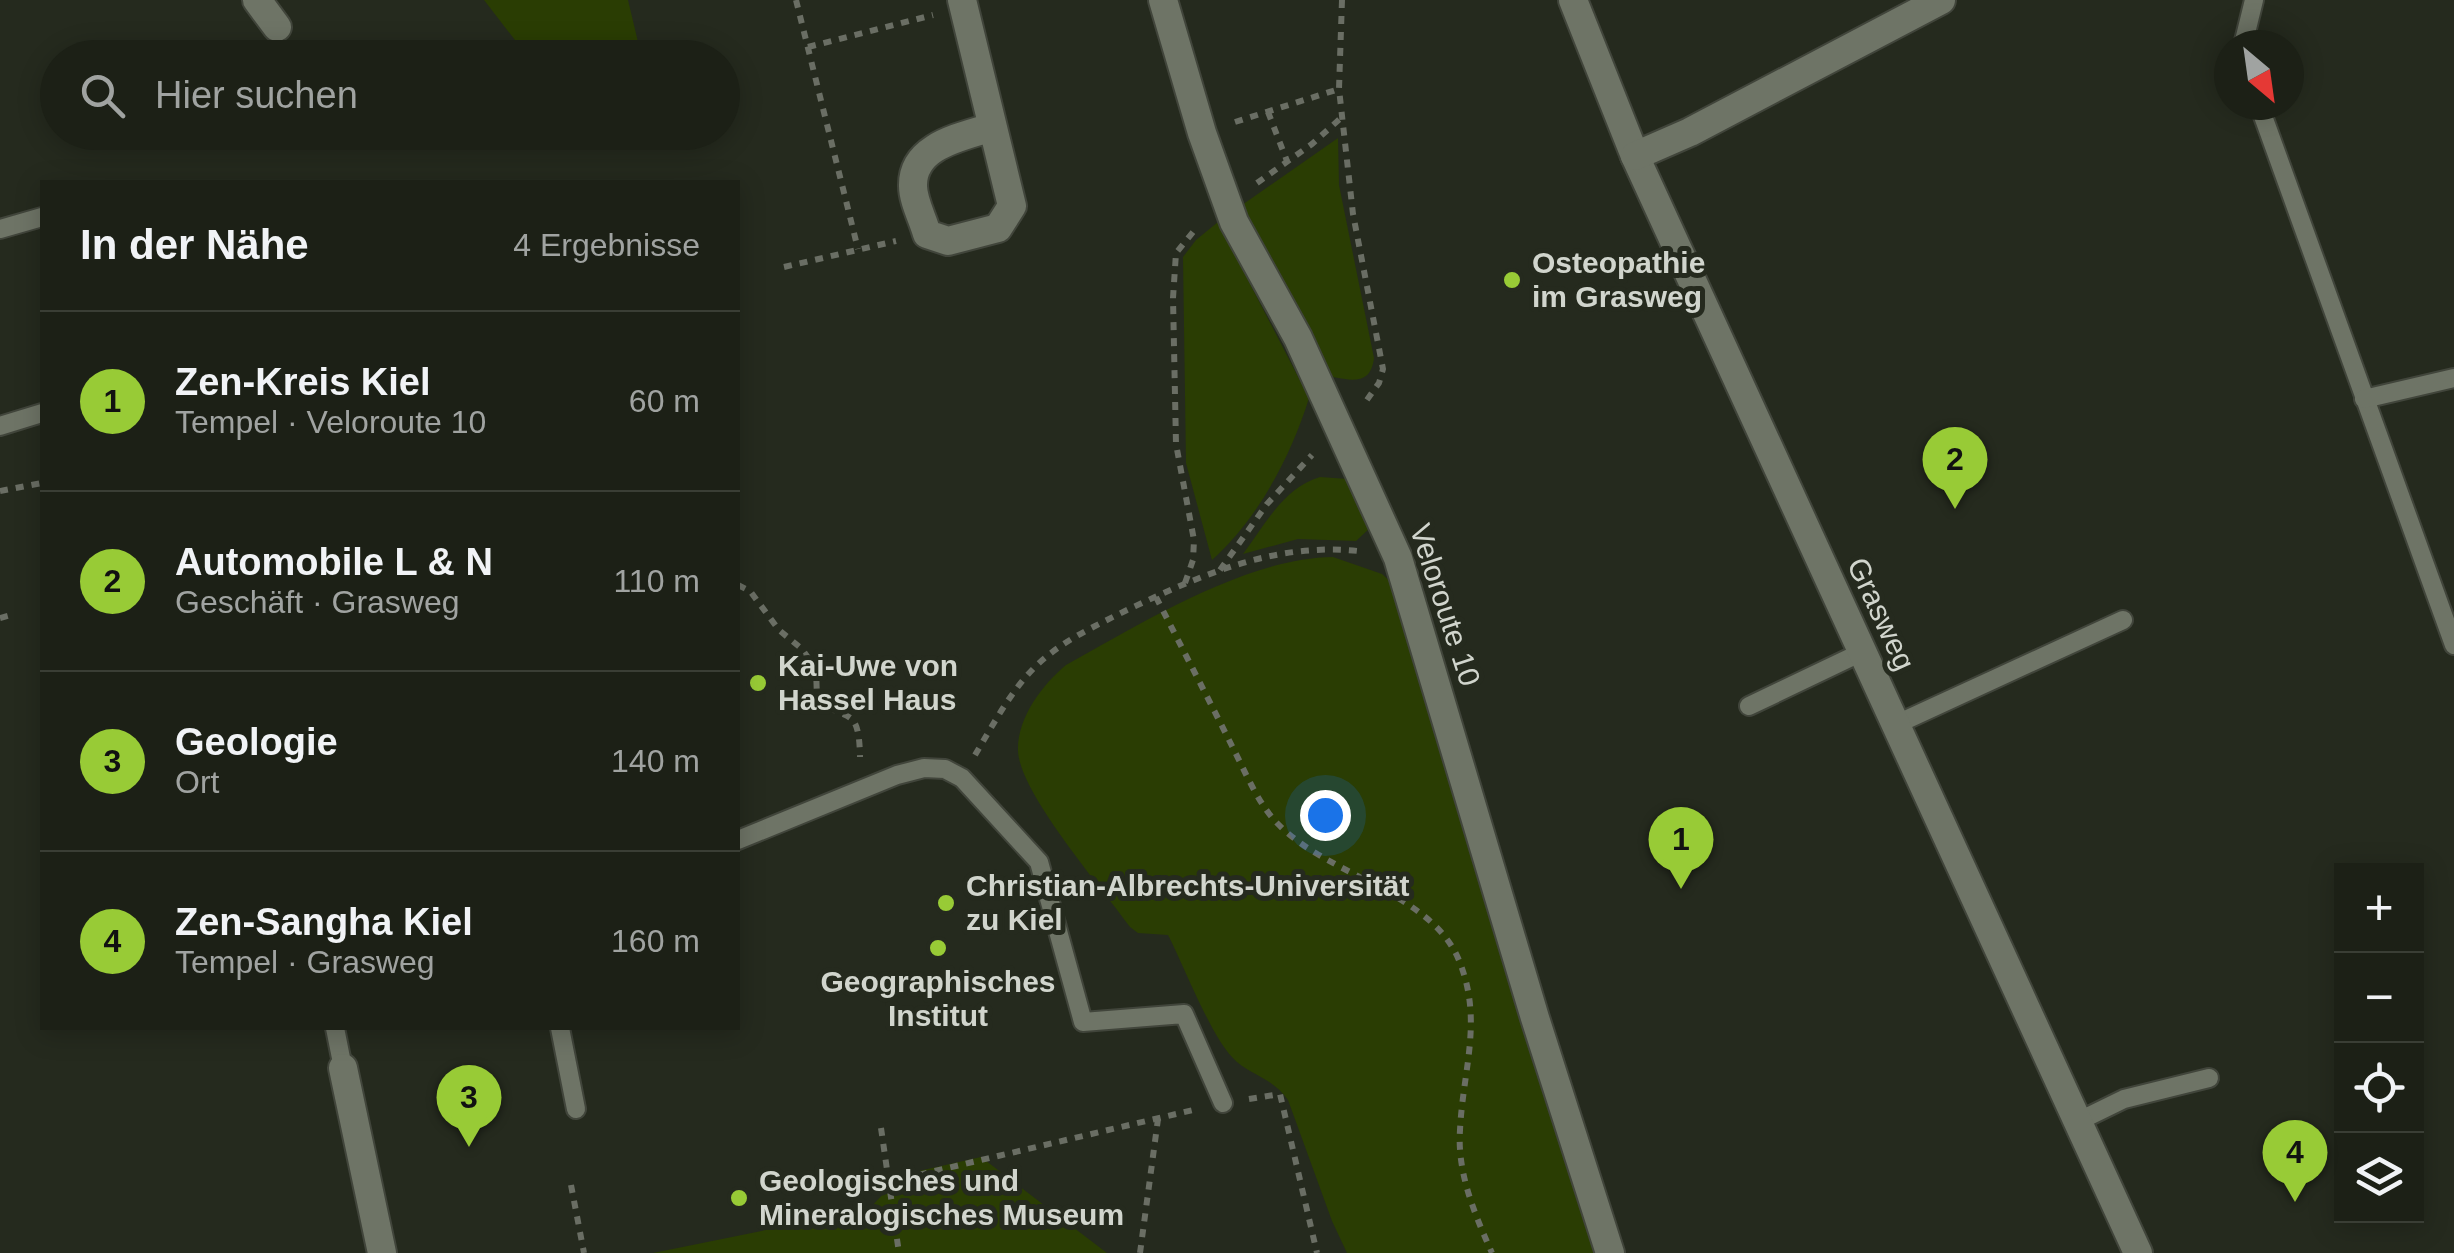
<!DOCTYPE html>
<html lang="de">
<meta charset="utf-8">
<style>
:root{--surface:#1c2016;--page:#25281f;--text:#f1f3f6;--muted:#a0a3a1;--line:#3a3e35;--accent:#98cb36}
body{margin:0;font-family:Arial,sans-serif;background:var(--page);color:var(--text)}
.controls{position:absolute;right:30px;bottom:30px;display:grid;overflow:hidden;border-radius:0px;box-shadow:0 5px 25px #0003}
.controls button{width:90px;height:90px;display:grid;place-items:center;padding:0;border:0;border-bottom:2px solid var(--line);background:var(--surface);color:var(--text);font:50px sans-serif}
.compass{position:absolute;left:2214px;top:30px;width:90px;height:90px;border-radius:50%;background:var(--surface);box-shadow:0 5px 25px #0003;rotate:151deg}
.you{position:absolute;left:1325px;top:815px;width:35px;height:35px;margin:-25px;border:8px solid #fff;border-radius:50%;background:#1a73e8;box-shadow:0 0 0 15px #1a73e833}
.badge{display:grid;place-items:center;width:65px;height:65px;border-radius:50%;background:var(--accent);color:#111;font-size:32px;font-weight:700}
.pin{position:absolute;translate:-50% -82px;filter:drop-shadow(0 2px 5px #0008)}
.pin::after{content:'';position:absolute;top:52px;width:35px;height:30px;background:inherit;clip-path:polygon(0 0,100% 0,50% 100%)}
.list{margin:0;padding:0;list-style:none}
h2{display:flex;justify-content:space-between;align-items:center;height:130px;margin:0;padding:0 40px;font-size:42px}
h2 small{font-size:32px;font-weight:400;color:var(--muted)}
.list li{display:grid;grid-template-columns:65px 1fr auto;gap:30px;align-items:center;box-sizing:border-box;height:180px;padding:0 40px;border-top:2px solid var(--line)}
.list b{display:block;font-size:38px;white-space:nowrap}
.list p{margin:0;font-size:32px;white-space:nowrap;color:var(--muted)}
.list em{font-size:32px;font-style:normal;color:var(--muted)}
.icon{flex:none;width:55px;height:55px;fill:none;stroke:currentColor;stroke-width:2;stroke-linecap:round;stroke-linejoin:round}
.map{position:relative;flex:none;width:2454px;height:1253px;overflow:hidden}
.search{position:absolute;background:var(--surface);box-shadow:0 5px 25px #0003;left:40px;top:40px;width:700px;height:110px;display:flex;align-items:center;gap:25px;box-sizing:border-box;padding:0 35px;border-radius:55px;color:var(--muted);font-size:38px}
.panel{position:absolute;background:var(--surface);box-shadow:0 5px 25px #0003;left:40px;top:180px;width:700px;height:850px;border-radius:0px}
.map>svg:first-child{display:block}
</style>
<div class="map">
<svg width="2454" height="1253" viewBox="0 0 2454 1253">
<rect width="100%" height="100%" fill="#252a1e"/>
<g fill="#2a3d03">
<path d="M484,0H628L638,42L570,57H528Z"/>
<path d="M1338,138L1339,185L1374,358C1371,384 1354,381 1333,377L1257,239L1242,205Z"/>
<path d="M1218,222L1309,398C1291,456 1258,519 1212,560L1186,463L1183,257L1196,240Z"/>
<path d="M1320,477L1348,479L1371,527L1356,541L1298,539L1243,554C1265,525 1283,488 1320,477Z"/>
<path d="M1333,557L1382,574L1392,583L1599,1253H1347L1332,1221L1288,1100C1270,1075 1249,1076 1232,1057C1210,1034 1184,966 1168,935L1138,933L1130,927C1103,889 1020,794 1018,751C1017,718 1042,685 1066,665C1142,623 1246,558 1333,557Z"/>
<path d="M981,1157L1107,1253H653L869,1209L901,1175Z"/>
</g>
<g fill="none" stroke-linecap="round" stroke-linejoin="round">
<g stroke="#41453b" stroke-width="22">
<g id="service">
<path d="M2243,45L2254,0"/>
<path d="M2259,105L2454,645"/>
<path d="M0,229L42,217"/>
<path d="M2364,399L2454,378"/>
<path d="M0,426L42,413"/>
<path d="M1749,706L1862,652"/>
<path d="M1897,724L2123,620"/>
<path d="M738,840L897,775L924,768L945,769L962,778L1039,862L1083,1022L1184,1014L1223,1103"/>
<path d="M335,1028L343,1068"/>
<path d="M560,1028L576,1109"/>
<path d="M2079,1121L2124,1099L2209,1078"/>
</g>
</g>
<g stroke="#41453b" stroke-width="32">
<g id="minor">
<path d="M257,0L277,27"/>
<path d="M962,0L1012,206L998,228L948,241L927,234C923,219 913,201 913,186C912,145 962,137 992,127"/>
<path d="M1163,0L1202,133L1234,222L1298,338L1398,558L1535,1018L1610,1253"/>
<path d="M1573,0L1635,156L2138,1253"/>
<path d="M1635,156L1690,132L1941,0"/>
<path d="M343,1068L382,1253"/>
</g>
</g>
<g stroke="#6a6e64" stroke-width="6" stroke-dasharray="8 8" stroke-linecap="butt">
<path d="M796,0L858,249"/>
<path d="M1342,0L1339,89L1353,214L1383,369L1379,383L1364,404"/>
<path d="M808,47L933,15"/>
<path d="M1268,112L1287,161"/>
<path d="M1235,122L1339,89"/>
<path d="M1257,183L1312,144L1342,117"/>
<path d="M784,267L896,241"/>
<path d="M0,491L42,483"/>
<path d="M1220,570L1267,504L1312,455"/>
<path d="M1185,583L1193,560L1194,540L1176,444L1173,298L1176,253L1198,226"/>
<path d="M738,585L750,591L779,630L802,649L816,669L817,698C846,725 859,702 860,757"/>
<path d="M1156,597C1181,646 1207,696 1232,746C1245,771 1258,804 1278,824C1327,875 1429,892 1458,958C1484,1019 1463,1068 1460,1130C1457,1173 1475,1215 1492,1253"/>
<path d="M0,618L15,614"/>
<path d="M975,755C993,725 1010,692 1035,667C1060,642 1093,627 1125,611C1199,576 1274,542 1358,551"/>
<path d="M1249,1099L1280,1094L1317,1253"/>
<path d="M881,1128L899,1253"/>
<path d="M888,1182L1193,1110"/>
<path d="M571,1185L584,1253"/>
<path d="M1140,1253L1158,1119"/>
</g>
<use href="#service" stroke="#6e7466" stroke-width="18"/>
<use href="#minor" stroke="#6e7466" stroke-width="28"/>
</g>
<g fill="#98cb36" stroke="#252a1e" stroke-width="4">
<circle cx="1512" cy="280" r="10"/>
<circle cx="758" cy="683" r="10"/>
<circle cx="946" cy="903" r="10"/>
<circle cx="938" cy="948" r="10"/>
<circle cx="739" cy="1198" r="10"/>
</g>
<g text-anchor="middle" stroke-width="10" stroke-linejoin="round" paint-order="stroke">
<g font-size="30" font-weight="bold" fill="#d1d5cd" stroke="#252a1e" text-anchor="start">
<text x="1532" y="273">Osteopathie<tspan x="1532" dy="34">im Grasweg</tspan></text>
<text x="778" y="676">Kai-Uwe von<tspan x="778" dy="34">Hassel Haus</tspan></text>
<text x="966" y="896">Christian-Albrechts-Universität<tspan x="966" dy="34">zu Kiel</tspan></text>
<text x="938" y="992" text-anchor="middle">Geographisches<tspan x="938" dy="34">Institut</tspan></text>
<text x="759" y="1191">Geologisches und<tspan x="759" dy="34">Mineralogisches Museum</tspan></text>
</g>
<g font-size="30" fill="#d1d5cd" stroke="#252a1e">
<text transform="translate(1445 605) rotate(72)" y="10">Veloroute 10</text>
<text transform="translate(1881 614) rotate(65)" y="10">Grasweg</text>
</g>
</g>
</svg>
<div class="controls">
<button>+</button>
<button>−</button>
<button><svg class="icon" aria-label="locate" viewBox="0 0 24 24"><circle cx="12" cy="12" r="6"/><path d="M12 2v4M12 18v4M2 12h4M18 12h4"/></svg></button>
<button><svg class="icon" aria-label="layers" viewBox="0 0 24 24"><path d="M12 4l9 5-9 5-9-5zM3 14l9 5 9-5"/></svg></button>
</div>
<svg class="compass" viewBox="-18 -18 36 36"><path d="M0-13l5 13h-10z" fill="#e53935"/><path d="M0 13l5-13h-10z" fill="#a0a3a1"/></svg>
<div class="you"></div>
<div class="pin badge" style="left:1681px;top:889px">1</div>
<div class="pin badge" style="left:1955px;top:509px">2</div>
<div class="pin badge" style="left:469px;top:1147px">3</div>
<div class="pin badge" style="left:2295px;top:1202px">4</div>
<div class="search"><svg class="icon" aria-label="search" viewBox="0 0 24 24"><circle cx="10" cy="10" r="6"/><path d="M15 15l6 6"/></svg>Hier suchen</div>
<section class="panel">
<h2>In der Nähe<small>4 Ergebnisse</small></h2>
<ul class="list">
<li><span class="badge">1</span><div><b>Zen-Kreis Kiel</b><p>Tempel · Veloroute 10</p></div><em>60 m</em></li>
<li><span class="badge">2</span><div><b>Automobile L &amp; N</b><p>Geschäft · Grasweg</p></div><em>110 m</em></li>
<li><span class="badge">3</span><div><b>Geologie</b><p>Ort</p></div><em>140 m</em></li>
<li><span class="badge">4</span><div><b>Zen-Sangha Kiel</b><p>Tempel · Grasweg</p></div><em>160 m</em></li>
</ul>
</section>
</div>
